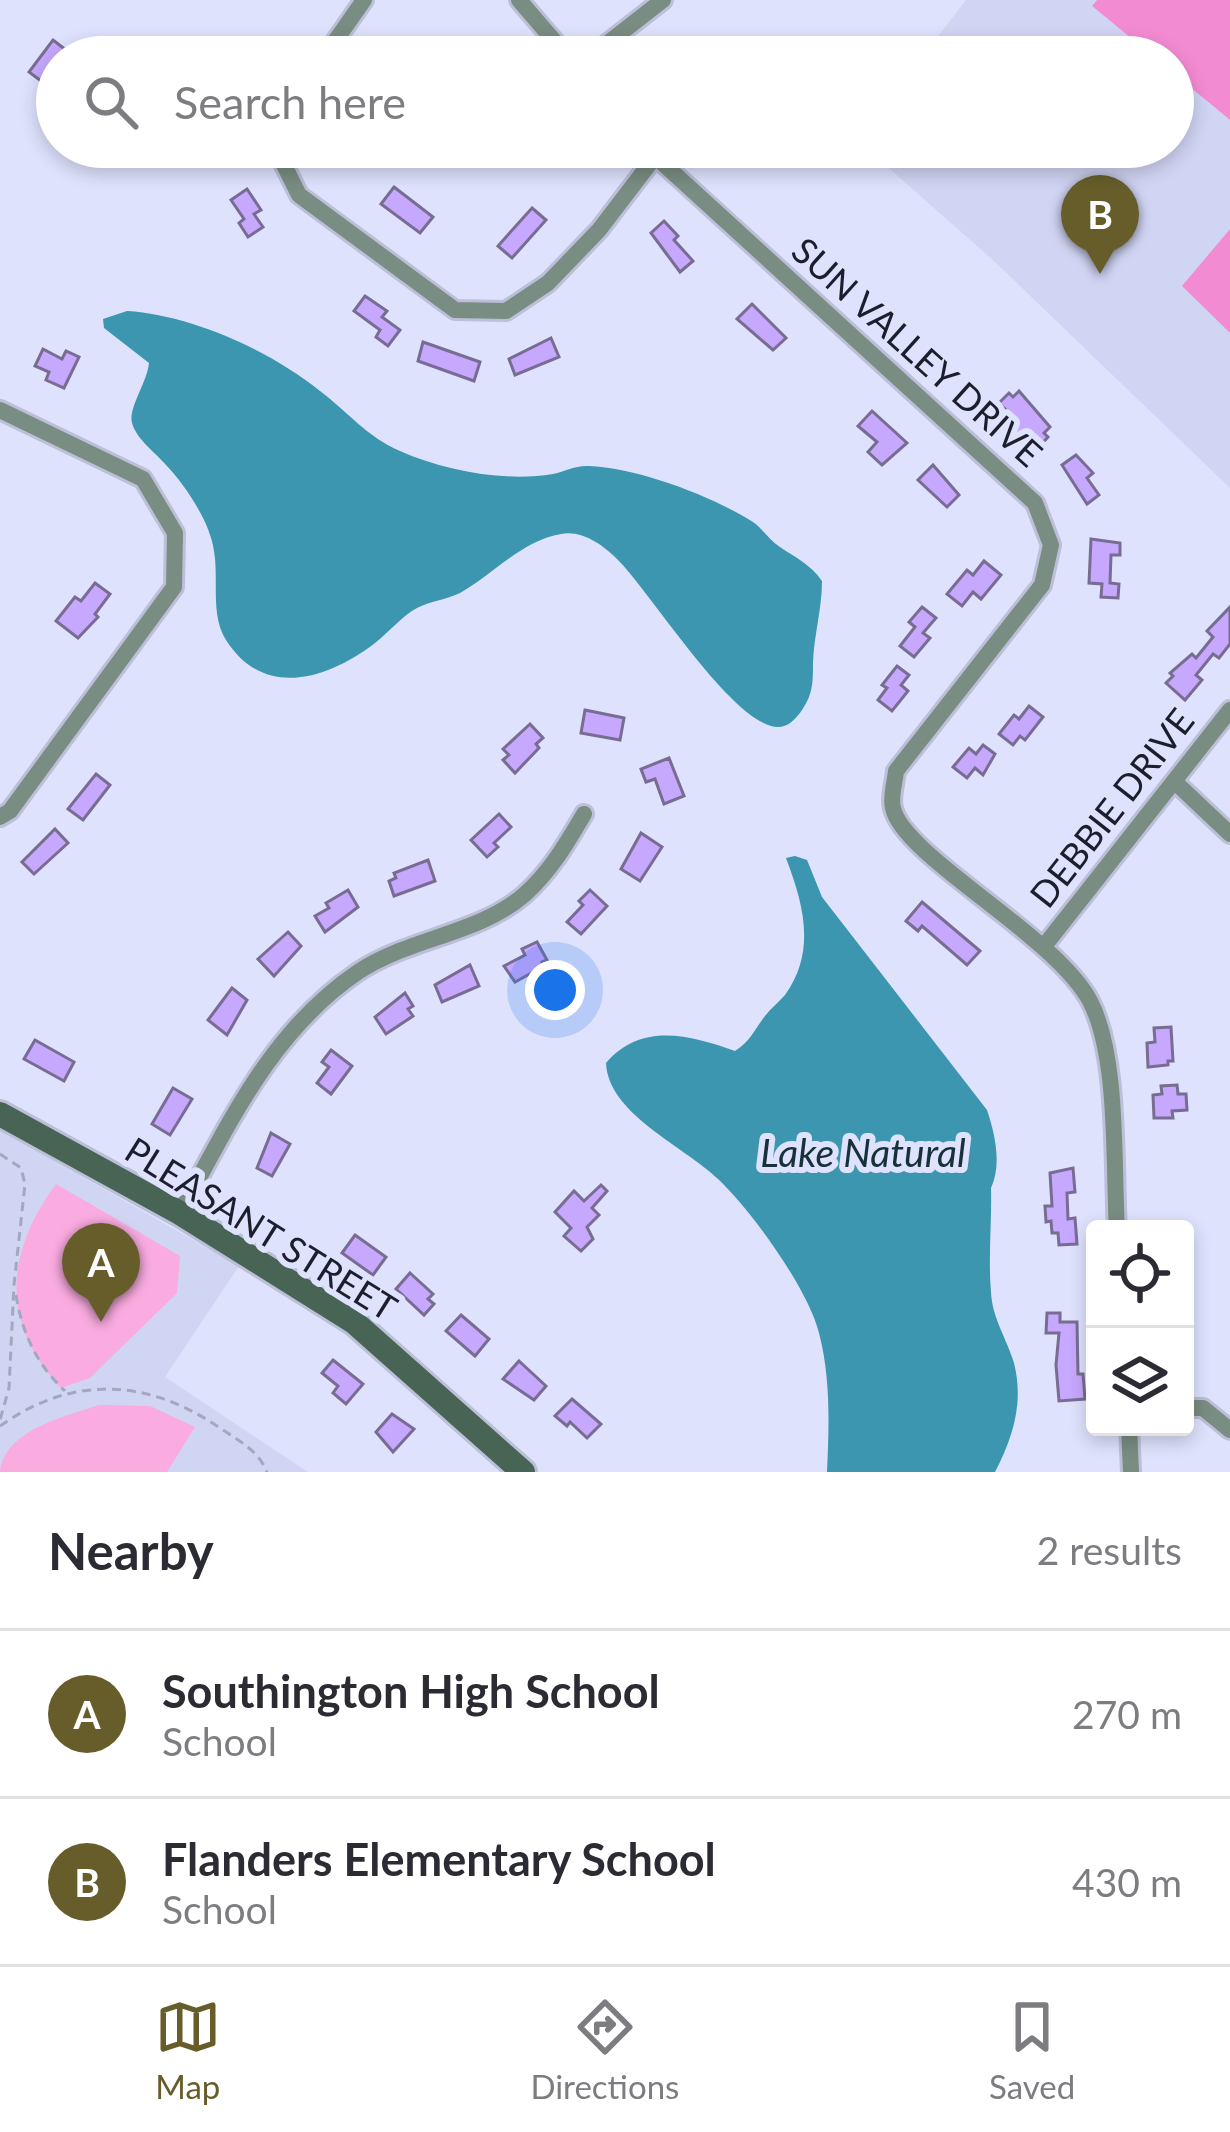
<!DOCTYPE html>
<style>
:root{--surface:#fff;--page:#f2f2f3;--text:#2b2b33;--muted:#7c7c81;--line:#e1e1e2;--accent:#665d2a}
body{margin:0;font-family:Lato,sans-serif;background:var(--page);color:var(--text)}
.controls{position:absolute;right:36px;bottom:36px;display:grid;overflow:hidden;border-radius:12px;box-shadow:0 6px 18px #0003}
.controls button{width:108px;height:108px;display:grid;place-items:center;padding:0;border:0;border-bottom:3px solid var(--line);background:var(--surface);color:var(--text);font:60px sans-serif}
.you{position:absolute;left:555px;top:990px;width:42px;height:42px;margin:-30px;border:9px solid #fff;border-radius:50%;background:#1a73e8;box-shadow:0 0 0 18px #1a73e833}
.badge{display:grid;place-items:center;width:78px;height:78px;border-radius:50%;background:var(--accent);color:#fff;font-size:39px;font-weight:700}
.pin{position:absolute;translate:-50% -99px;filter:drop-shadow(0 3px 6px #0008)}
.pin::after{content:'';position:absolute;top:63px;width:42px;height:36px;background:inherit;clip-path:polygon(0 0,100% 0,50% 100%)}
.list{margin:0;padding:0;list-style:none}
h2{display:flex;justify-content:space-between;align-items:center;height:156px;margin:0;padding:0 48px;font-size:51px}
h2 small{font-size:39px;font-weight:400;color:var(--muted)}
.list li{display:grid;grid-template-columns:78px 1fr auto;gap:36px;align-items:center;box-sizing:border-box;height:168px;padding:0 48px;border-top:3px solid var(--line)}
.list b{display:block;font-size:45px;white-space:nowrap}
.list p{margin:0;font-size:39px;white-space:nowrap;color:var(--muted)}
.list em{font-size:39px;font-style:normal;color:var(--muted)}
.icon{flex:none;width:66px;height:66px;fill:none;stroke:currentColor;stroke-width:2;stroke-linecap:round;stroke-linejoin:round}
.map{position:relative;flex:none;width:1230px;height:1472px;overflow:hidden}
.search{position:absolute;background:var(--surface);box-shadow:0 6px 18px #0003;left:36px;right:36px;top:36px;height:132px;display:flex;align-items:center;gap:30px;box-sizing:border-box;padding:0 42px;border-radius:66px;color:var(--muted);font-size:45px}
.sheet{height:492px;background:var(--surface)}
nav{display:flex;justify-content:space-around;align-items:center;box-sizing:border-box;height:168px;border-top:3px solid var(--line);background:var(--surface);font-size:33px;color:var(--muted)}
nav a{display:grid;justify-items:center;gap:6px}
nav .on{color:var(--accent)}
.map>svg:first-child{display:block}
</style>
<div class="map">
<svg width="1230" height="1472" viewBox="0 0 1230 1472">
<rect width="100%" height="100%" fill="#dee2fd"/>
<g fill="#d1d5f4">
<path d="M966,0H1097L1092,6L1154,57H922Z"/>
<path d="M1173,73L1230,120V229L1183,286L1230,333V488L995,262L865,147H1173Z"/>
<path d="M0,1130L239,1266L165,1377L308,1472H0Z"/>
</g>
<g fill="#faabe0">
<path d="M56,1184L180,1256L177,1293L90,1378L61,1388C0,1323 5,1253 56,1184Z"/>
<path d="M99,1405L150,1406L195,1427L167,1472H0C4,1430 66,1416 99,1405Z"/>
</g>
<g fill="#f38bd3">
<path d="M1097,0H1230V120L1173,73V57H1154L1092,6Z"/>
<path d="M1230,229V333L1182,286Z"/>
</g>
<g fill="#3c96af">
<path d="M127,311C191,315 269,350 320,391C348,412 367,437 400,451C445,471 505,482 553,474C566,471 576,465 589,466C638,468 712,496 753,522C763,529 769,540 780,547C796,558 810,564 822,581C822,609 814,635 813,662C813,684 813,695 800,713C794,720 788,727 778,727C733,726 650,591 617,559C603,545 582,530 561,534C523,540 492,575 460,593C446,600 430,601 417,608C402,616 389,632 375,643C328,679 264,700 226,640C210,615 219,580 214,551C210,522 186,486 166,465C155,452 137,440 132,423C128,408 147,383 149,363L104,328L103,319Z"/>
<path d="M795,856L807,860L822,897L987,1110C995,1134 1002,1164 991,1188C992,1222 988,1258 991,1292C992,1318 1007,1339 1014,1363C1024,1403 1013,1437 995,1472H827C829,1426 831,1379 819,1333C808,1289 752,1211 718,1179C684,1146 608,1114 606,1063C642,1022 689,1035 735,1051C751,1041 754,1030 765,1016C771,1008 779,1002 785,995C817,951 803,903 786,858Z"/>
</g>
<g fill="#c6a8fe" stroke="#796c92" stroke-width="3">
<path d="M53,40L75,57H57V68L45,84L29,72Z"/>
<path d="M394,187L433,217L420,233L381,204Z"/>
<path d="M247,189L261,210L254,214L263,227L248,237L239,223L244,219L231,200Z"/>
<path d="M532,208L546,220L512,258L498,246Z"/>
<path d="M664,221L678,236L674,240L693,261L680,272L651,233Z"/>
<path d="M365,296L387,311L382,317L400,330L388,346L376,337L380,330L354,311Z"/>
<path d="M752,304L786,338L773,350L737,319Z"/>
<path d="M551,338L559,357L515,375L509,359Z"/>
<path d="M423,342L480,362L474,381L418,361Z"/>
<path d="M43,349L62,359L66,351L79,357L64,388L46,380L49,372L35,366Z"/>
<path d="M1019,391L1050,427L1044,433L1048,437L1037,449L998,416L1005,409L999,403L1009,393L1013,397Z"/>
<path d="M872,411L907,443L882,465L868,452L877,442L858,426Z"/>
<path d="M1076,455L1093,473L1087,478L1099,495L1087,504L1062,465Z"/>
<path d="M933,465L959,495L947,507L918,480Z"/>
<path d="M1091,539L1120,543V555H1111L1110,583L1119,584L1118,598L1101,597L1102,584L1089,583Z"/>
<path d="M984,561L1001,575L981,599L973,592L962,606L947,594L967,570L973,575Z"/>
<path d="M95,583L110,594L95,614L98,617L78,638L56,621L75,597L81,601Z"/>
<path d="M922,607L936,618L923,633L930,638L914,657L900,646L915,627L909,622Z"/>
<path d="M1230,607V644L1219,658L1213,654L1196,675L1202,680L1185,700L1166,683L1173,676L1170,673L1192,654L1196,658L1213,637L1207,631Z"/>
<path d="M897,666L909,675L901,685L908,691L892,711L878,700L887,688L882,685Z"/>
<path d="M1029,706L1043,717L1025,740L1020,736L1013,745L999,734L1014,715L1019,719Z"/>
<path d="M585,710L624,718L620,740L581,733Z"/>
<path d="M530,724L543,738L536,744L539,748L515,773L503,760L509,755L503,749Z"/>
<path d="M983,745L995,754L983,775L975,768L967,778L953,767L969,748L976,754Z"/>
<path d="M669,758L684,796L664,804L655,779L646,782L641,769Z"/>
<path d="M96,774L110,785L83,820L68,809Z"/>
<path d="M499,814L511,827L494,843L498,847L487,857L471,840Z"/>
<path d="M55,829L68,843L34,874L22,862Z"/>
<path d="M641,833L662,847L640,881L621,869Z"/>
<path d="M428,860L435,881L394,896L389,881L396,878L394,873Z"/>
<path d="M348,890L358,907L325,932L315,916L329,908L326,903Z"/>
<path d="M590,890L607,906L581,934L567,922L583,905L579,901Z"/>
<path d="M922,902L980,951L967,965L922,926L918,931L906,921Z"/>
<path d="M288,932L301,946L274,976L258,959Z"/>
<path d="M537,942L547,960L542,962L544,966L515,982L504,966L525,955L522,949Z"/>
<path d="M470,965L479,986L442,1002L435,985Z"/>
<path d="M232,988L247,1000L227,1035L208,1020Z"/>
<path d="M405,993L413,1006L408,1009L413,1016L386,1034L375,1017Z"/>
<path d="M1171,1027L1173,1061H1168V1065L1148,1067L1147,1043L1155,1042L1154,1028Z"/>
<path d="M35,1040L74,1062L64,1081L24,1059Z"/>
<path d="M331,1050L352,1066L331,1094L317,1083L329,1067L322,1062Z"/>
<path d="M1177,1085L1178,1094H1186L1187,1110L1172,1111L1173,1118H1154L1153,1095L1162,1094L1161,1086Z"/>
<path d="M173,1088L192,1099L170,1135L152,1124Z"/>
<path d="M271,1133L290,1144L272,1176L257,1168Z"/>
<path d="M1073,1168L1075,1192L1067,1193L1068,1219L1075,1218L1077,1244L1059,1245L1058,1233H1052L1051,1221L1046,1222L1045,1206H1052L1050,1173Z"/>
<path d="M601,1185L607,1191L592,1208L599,1215L587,1227L593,1239L581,1251L564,1236L571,1228L555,1212L574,1191L584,1201Z"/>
<path d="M355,1235L386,1257L373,1275L342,1253Z"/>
<path d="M410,1273L433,1294L428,1299L434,1304L424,1315L396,1289Z"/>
<path d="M1047,1313H1060V1322H1077L1078,1374H1083L1085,1399L1059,1401L1056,1365L1059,1333H1046Z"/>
<path d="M461,1315L489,1339L475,1356L446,1331Z"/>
<path d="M333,1360L363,1384L346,1404L333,1393L338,1386L322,1373Z"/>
<path d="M519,1361L546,1386L534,1400L503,1379Z"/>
<path d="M572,1399L601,1424L587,1438L570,1422L567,1426L555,1416Z"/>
<path d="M392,1414L414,1429L393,1452L376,1432Z"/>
</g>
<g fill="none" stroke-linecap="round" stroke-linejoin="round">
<g stroke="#bbbfd8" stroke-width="22">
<g id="street">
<path d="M519,0L568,57"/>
<path d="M324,57L364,0"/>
<path d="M590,57L663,0"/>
<path d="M280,147L279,155L299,195L455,310L506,311L548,283L599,230L654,158"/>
<path d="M645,147L1035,503L1051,545L1042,585L896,771C895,782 890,798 893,808C903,856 1055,935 1090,1001C1119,1057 1113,1163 1117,1229"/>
<path d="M0,410L143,479L175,533L174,587L10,811L0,817"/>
<path d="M1175,782L1230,834"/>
<path d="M1045,945L1230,710"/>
<path d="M180,1213C229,1124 271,1031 358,972C409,938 479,934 524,895C550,872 567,843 584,814"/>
<path d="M1185,1408H1203L1230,1430"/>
<path d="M1129,1427L1131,1472"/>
</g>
</g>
<g stroke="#bbbfd8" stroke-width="30">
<path id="secondary" d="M0,1114L180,1213L354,1322L523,1472"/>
</g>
<g stroke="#a4a7be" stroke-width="3" stroke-dasharray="9 6" stroke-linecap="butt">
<path d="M0,1154L21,1168L25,1184L14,1285L9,1388L0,1420"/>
<path d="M16,1295C22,1333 37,1365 65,1391"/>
<path d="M0,1426C72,1375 147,1378 220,1428C239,1441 258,1450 267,1472"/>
</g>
<use href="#street" stroke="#7a8d82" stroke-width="16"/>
<use href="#secondary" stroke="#486454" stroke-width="24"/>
</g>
<g text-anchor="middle" stroke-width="12" stroke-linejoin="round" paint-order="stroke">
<g font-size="36" fill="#1c1d2d" stroke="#dee2fd">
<text transform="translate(917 352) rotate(42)" y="13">SUN VALLEY DRIVE</text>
<text transform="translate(1112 808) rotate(-52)" y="13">DEBBIE DRIVE</text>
<text transform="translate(261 1229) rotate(32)" y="13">PLEASANT STREET</text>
</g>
<g font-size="39" font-style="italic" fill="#16313a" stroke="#dee2fd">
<text x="863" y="1167">Lake Natural</text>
</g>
</g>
</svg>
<div class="controls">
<button><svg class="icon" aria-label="locate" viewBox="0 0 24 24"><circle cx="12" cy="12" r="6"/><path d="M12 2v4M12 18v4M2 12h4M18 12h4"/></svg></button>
<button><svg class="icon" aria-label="layers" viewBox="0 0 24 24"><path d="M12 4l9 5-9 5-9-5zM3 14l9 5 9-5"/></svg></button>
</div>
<div class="you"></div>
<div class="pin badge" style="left:101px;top:1322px">A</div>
<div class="pin badge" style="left:1100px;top:274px">B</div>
<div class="search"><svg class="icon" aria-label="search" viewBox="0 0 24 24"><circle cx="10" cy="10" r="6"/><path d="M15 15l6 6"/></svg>Search here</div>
</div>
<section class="sheet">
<h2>Nearby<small>2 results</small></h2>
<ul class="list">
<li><span class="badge">A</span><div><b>Southington High School</b><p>School</p></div><em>270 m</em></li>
<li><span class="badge">B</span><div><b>Flanders Elementary School</b><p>School</p></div><em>430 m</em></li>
</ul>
</section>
<nav>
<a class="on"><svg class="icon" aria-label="map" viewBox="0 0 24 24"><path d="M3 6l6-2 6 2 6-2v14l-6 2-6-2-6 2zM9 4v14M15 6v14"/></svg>Map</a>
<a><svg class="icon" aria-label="directions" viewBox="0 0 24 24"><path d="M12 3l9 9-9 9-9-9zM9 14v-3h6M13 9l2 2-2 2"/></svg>Directions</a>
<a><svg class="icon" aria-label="saved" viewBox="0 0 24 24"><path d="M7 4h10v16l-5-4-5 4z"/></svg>Saved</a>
</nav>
